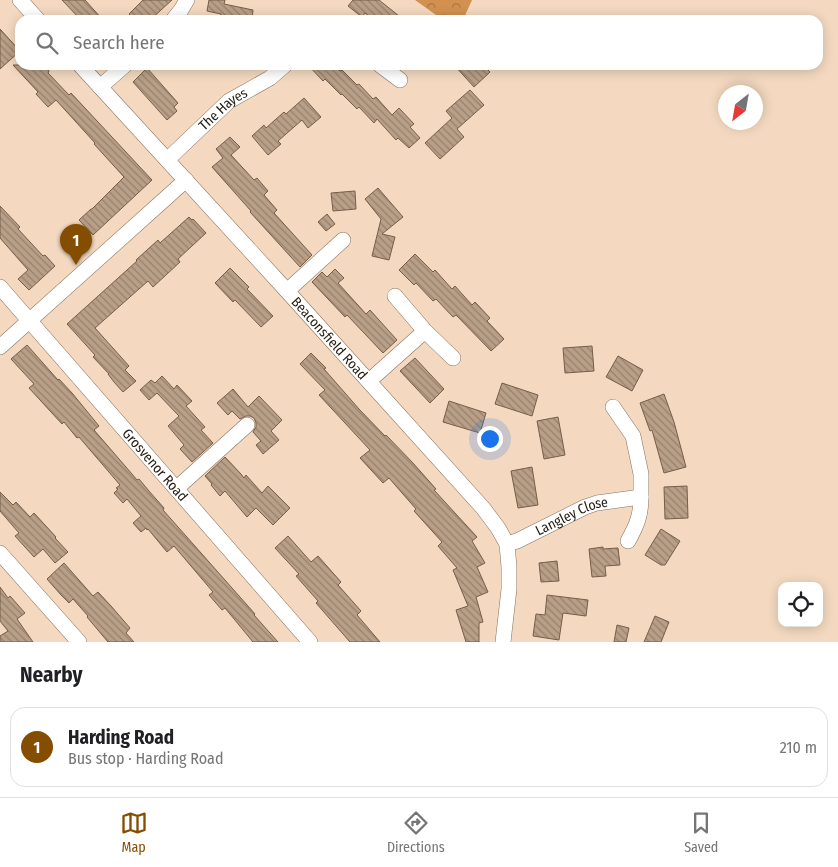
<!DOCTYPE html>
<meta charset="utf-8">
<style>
:root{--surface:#fff;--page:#f2f2f2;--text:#202124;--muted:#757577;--line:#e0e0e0;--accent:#854d00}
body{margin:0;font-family:"Fira Sans Condensed",sans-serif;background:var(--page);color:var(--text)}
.controls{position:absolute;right:15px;bottom:15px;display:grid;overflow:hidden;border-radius:10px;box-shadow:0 2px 12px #0003}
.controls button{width:45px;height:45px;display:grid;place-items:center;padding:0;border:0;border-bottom:1px solid var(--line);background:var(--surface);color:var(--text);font:25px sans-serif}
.compass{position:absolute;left:718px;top:85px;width:45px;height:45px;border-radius:50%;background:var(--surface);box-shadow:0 2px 12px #0003;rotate:211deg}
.you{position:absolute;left:489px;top:438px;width:18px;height:18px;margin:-12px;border:4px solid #fff;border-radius:50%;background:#1a73e8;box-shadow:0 0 0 8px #1a73e833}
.badge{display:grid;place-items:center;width:32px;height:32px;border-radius:50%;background:var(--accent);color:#fff;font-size:16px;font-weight:700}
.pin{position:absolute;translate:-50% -41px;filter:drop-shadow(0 1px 2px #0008)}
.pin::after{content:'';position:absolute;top:26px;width:18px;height:15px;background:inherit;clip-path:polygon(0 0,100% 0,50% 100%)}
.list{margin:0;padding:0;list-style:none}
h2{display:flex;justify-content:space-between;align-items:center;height:65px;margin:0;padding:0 20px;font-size:21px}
h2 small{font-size:16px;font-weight:400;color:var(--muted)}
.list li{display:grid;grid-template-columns:32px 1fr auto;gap:15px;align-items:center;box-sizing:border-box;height:80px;margin:0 10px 10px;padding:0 10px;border:1px solid var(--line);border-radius:15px}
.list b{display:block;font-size:19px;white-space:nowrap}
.list p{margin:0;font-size:16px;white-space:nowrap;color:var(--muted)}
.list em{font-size:16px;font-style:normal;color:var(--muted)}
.icon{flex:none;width:28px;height:28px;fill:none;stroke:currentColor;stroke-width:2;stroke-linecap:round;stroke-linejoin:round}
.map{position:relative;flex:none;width:838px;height:642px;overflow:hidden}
.search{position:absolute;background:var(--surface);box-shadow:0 2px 12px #0003;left:15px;right:15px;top:15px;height:55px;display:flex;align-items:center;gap:12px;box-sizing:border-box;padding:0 18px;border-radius:15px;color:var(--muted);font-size:19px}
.sheet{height:155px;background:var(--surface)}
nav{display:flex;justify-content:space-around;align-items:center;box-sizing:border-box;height:70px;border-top:1px solid var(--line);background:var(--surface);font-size:14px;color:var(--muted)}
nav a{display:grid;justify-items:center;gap:2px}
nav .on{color:var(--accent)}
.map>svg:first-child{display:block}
</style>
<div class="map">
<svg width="838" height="642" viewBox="0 0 838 642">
<defs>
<pattern id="forest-crowns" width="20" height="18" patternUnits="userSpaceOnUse" patternTransform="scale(1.25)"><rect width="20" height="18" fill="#d29150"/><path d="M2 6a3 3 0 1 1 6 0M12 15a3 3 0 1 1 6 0" fill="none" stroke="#aa7641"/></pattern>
<pattern id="building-back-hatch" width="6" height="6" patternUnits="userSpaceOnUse" patternTransform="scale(1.25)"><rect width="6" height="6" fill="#b99f87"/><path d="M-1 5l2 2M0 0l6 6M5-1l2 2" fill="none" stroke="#96816d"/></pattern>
</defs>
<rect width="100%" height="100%" fill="#f4d9c0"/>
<path fill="url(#forest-crowns)" d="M415,0H472L463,20H443Z"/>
<g fill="url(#building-back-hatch)" stroke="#755d48">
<path d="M62,0H85L103,20H81Z"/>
<path d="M143,0H172L150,20H135L129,14Z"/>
<path d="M209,0H225L224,4L253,10L252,20H232L220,18L221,14L207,11Z"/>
<path d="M353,0H379L404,20H374L365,13L362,17L348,6Z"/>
<path d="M0,29L20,51L0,69Z"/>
<path d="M13,65H44L49,71L48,73L69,95L71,93L152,180L93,235L79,220L91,209H92L124,177L94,144L95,143L56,100L48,107L36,94L38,92Z"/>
<path d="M308,65H334L340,71L342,70L357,85L359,84L373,99L376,97L392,115L399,108L414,124L410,127L420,138L409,148L398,138L396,140L377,119L374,123L359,107L357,109L342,94L341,95L325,79L323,81Z"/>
<path d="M454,65H483L490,72L474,87Z"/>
<path d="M147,68L178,103L174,107L177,111L167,120L133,82Z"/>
<path d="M470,90L484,105L457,129L464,137L440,159L425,143L452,118L446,111Z"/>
<path d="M304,98L321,117L308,128L302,120L278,141L281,144L268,155L252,136L264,125L266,128L284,112L286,114Z"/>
<path d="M230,137L240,147L231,155L254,180L257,178L268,191L264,195L277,210L274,213L312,255L300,267L250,212L251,211L212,167L223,158L216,149Z"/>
<path d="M378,188L403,217L382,234L395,237L389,260L372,256L381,219L365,199Z"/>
<path d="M355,191L356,209L333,211L331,193Z"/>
<path d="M0,206L20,227L18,229L43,256L45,255L55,266L29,290L18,279L28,270L0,238Z"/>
<path d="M327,214L335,224L326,231L318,222Z"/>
<path d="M189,217L192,220L193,219L206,233L178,259L180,262L153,287L148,281L95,328L129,366L125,370L136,381L123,392L114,382L108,374H109L93,357L95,355L67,324L137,261L136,260L158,240L160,243Z"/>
<path d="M415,254L433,272L435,270L452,289L455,286L472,305L475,302L490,318L487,321L504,339L491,351L456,315L453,317L436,299L433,301L416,283L414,285L399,270Z"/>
<path d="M230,268L249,287L247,289L273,316L261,327L235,300L233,302L215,283Z"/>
<path d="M335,269L344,278L338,283L366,314L370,310L397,340L383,353L347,315L345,317L312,282L322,272L327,277Z"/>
<path d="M27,345L58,380L59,379L72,393L99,426L94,430L132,474L137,480L139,479L149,491L164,508L163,510L255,614L254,615L278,642H253L225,608L222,610L209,595L213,592L174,546L167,552L148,529L147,530L146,528L141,532L133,523L141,516L127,499L123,503L114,493L118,489L116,488L120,485L79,437L77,438L64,422L62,424L29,388L34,384L11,359Z"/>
<path d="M592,346L594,371L565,373L563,348Z"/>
<path d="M311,353L326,368L324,369L359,409L385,436L386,435L413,463L436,489L434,490L477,537L472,541L485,563L477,567L488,592L476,597L483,622L479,623V642H466L456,610L468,606L453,570L457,568L438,546L442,542L414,511L416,509L389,478L383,483L360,458L370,450L319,395L325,390L300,364Z"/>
<path d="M618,356L643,370L632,391L606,377Z"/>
<path d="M415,358L444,389L430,403L400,371Z"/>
<path d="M162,376L174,389L177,385L192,401L186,406L205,427L201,430L213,443L192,462L180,449L184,445L168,426L179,416L157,393L149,400L140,390L151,380L155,383Z"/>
<path d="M502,383L538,395L532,416L495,404Z"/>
<path d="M233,389L248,407L259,396L282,420L271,431L279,440L263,454L256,445L261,441L253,432L256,427V423L254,418L250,416H246L240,419L232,411L228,415L217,403Z"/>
<path d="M664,394L674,422L686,467L664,473L652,430L650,431L640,403Z"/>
<path d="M449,401L486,413L480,433L443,422Z"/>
<path d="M558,417L565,455L544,459L537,421Z"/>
<path d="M225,457L241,474L244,478L246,475L262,493L268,486L290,508L273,525L256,508L247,517L225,491L220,496L211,485L212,484L205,476Z"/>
<path d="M532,467L538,505L518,508L511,471Z"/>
<path d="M687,486L688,518L665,519L664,487Z"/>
<path d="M0,492L13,505L16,502L30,517L34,513L56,537L55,538L68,552L55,563L43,549L34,557L15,536L19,533L0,511Z"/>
<path d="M661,529L680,541L665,565H661L645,555Z"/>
<path d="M288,536L311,562L318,556L341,582L338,585L361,611L357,615L380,642H350L316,603L318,601L296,576L299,574L275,548Z"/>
<path d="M603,547V549L618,548L620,565L605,566L606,576L592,577L589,549Z"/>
<path d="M557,561L559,581L541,582L539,563Z"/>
<path d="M64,563L93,596L98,592L111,606L130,628L126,633L134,642H108L87,617L88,616L73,599L69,603L61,595L47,579Z"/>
<path d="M0,587L8,598L10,596L25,613L17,619L33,642H0V636L8,631L0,621Z"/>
<path d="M547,595L588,600L586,616L563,613L559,640L533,636L536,614L545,615Z"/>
<path d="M655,616L669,622L661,642H644Z"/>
<path d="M617,625L629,628L626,642H614Z"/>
</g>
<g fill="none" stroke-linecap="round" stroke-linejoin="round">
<g stroke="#89715b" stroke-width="16">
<g id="minor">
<path d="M20,0L38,20"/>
<path d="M173,20L181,10L187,0"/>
<path id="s1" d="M80,65L287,291L483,508L498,528L507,544L509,567V589L503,642"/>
<path d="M380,65L400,80"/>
<path d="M100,87L125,65"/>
<path id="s2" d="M167,160L229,101L270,78L285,65"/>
<path id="s3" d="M0,287L310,642"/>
<path d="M287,291L343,240"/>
<path d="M395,296L425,331L453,358"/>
<path d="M0,347L186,180"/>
<path d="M369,381L425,331"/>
<path d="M177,488L247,425"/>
<path d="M628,541C637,525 641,515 641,497"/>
<path id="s4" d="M507,544L517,541L585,507L597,503L641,497V474L633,436L613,407"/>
<path d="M0,553L79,642"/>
</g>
</g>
<use href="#minor" stroke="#fff" stroke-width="15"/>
</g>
<g text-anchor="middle" stroke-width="4" stroke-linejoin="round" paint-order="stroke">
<g font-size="14" fill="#241b12" stroke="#fde7d3">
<text dy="5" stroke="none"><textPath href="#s2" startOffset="76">The Hayes</textPath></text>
<text dy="5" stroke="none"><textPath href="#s1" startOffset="370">Beaconsfield Road</textPath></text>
<text dy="5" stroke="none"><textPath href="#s3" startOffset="236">Grosvenor Road</textPath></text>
<text dy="5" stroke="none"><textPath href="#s4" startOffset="71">Langley Close</textPath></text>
</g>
</g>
</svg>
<div class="controls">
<button><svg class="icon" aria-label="locate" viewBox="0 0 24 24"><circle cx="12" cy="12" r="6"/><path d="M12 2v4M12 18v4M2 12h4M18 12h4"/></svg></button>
</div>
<svg class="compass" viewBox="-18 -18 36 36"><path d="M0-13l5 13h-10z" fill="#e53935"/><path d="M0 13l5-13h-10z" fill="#757577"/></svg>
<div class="you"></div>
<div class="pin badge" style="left:76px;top:265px">1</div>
<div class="search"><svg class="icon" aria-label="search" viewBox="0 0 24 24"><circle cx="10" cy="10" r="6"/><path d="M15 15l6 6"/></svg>Search here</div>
</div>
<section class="sheet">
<h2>Nearby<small></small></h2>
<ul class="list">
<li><span class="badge">1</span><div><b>Harding Road</b><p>Bus stop · Harding Road</p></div><em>210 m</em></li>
</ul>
</section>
<nav>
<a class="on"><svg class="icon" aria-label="map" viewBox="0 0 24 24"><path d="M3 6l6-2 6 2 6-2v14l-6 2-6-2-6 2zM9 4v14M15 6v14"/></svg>Map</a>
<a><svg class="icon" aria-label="directions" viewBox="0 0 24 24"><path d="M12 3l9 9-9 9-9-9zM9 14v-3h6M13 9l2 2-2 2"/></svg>Directions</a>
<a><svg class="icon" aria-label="saved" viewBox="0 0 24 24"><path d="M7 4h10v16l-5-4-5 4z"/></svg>Saved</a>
</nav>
